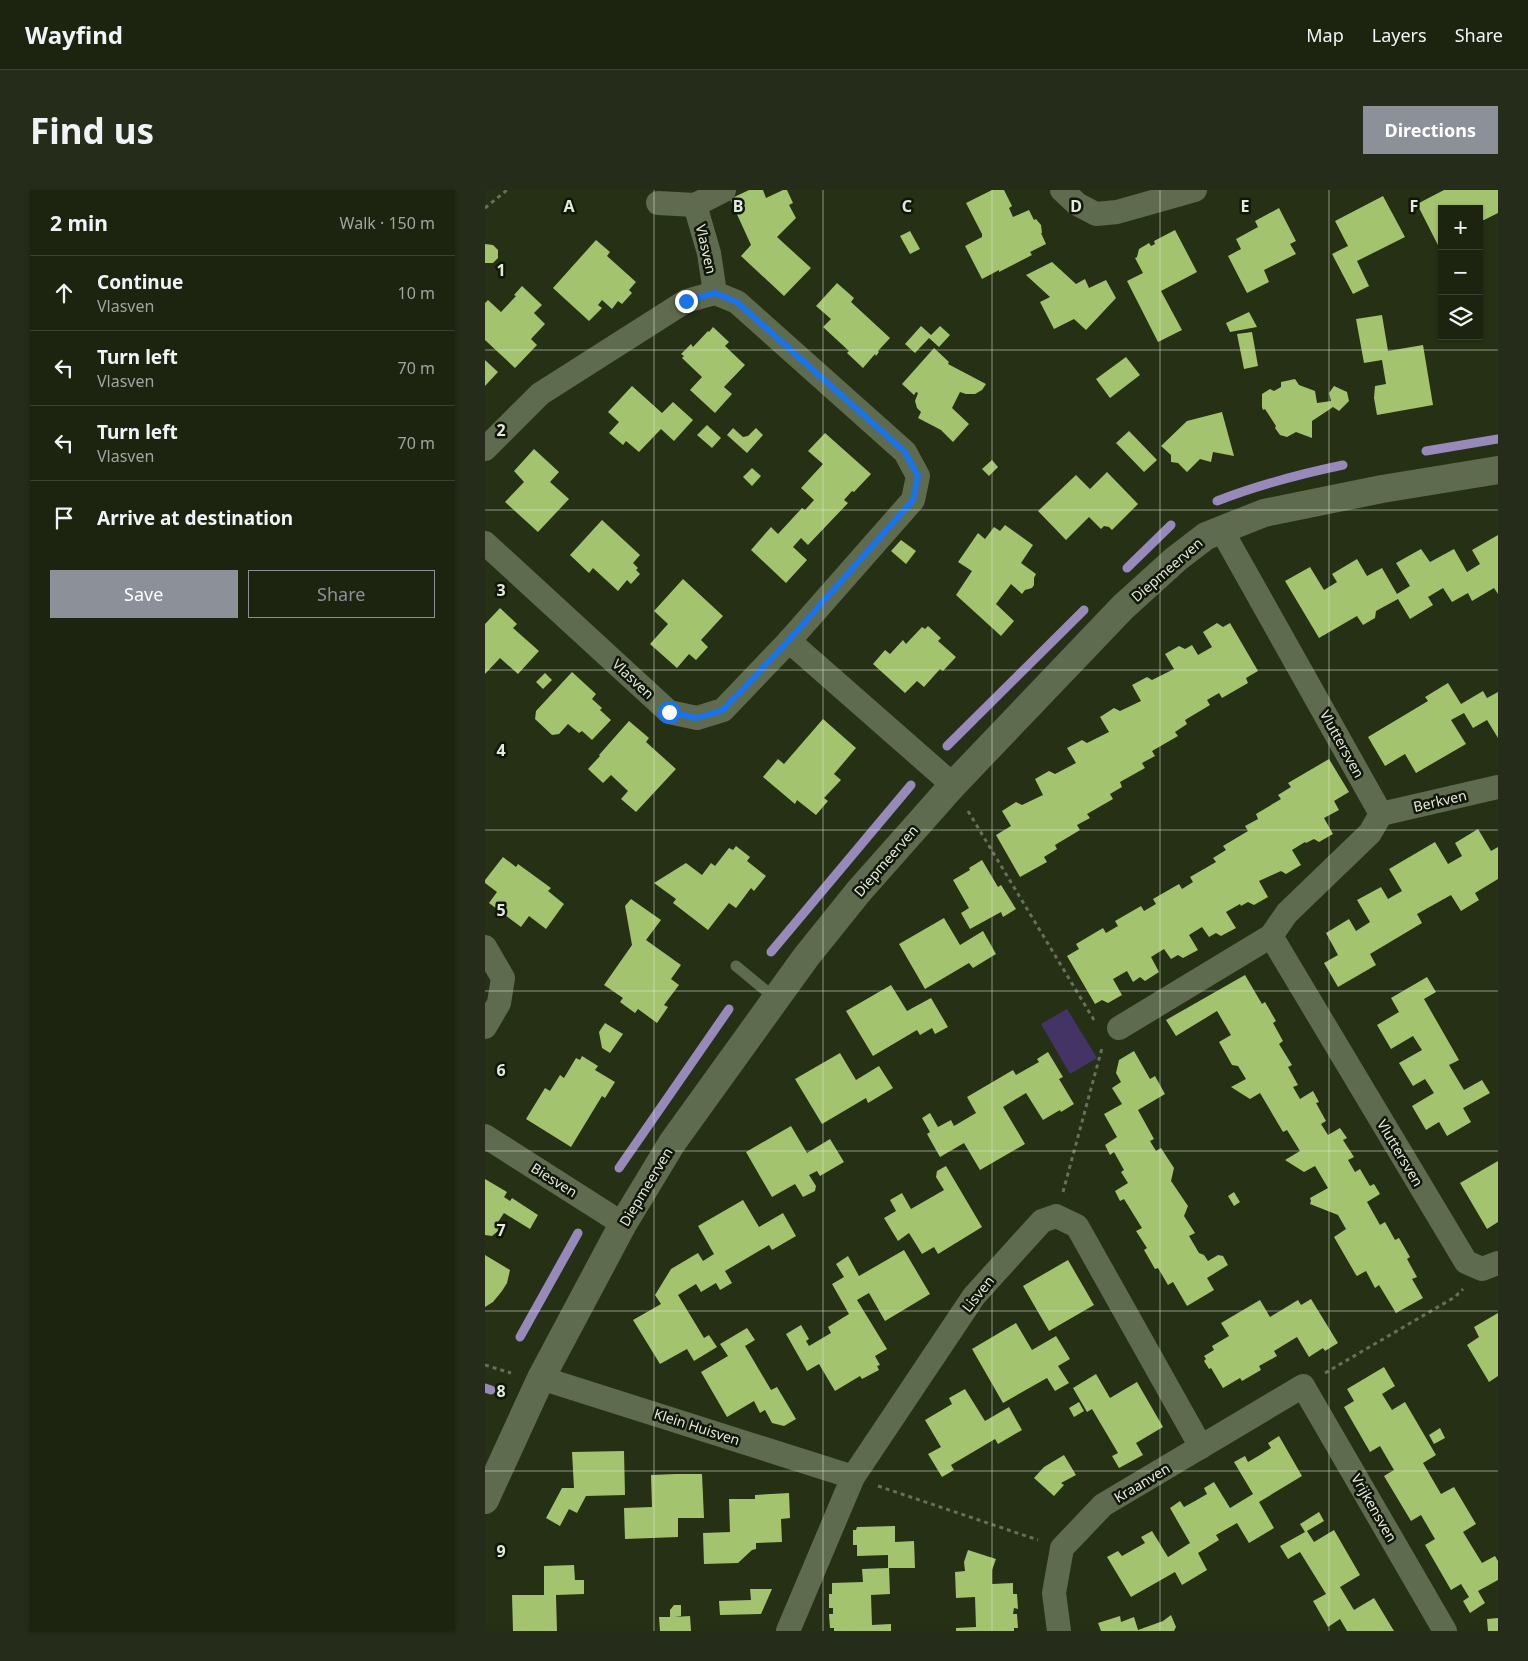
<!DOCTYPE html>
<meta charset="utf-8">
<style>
:root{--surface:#1c2410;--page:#252c19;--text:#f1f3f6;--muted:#a0a49f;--line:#3a4130;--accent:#8c9099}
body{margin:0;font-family:"Noto Sans",sans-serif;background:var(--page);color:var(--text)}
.controls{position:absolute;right:15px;top:15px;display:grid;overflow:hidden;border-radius:0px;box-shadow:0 1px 4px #0004}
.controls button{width:45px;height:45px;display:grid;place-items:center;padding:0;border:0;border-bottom:1px solid var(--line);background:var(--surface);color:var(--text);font:25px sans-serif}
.stop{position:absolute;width:15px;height:15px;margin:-11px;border:4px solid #1a73e8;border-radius:50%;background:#fff}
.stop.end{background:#1a73e8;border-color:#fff;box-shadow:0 1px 5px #0008}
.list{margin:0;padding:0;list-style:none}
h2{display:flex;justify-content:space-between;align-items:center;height:65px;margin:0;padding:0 20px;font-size:21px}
h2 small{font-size:16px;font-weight:400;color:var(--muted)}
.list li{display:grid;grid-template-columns:32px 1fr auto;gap:15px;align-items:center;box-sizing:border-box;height:75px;padding:0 20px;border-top:1px solid var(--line)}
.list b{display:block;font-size:19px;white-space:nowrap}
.list p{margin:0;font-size:16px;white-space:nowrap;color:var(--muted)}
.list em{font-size:16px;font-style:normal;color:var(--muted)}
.actions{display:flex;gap:10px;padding:15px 20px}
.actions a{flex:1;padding:11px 0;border:1px solid var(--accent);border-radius:0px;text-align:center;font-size:18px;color:var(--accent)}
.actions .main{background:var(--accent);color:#fff}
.icon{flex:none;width:28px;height:28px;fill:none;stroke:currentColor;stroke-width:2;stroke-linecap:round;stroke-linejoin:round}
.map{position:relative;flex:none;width:1013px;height:1441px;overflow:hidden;border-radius:0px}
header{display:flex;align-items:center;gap:30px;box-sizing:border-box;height:70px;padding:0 25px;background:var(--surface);border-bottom:1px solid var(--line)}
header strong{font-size:24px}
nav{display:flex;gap:28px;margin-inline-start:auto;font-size:18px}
.intro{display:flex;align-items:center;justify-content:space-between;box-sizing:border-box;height:120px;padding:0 30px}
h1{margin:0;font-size:35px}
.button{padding:12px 22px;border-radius:0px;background:var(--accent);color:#fff;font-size:18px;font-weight:700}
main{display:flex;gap:30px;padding:0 30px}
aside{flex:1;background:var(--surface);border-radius:0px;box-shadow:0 1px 4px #0004}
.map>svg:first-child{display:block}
</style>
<header>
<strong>Wayfind</strong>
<nav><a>Map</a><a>Layers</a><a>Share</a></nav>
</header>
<div class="intro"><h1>Find us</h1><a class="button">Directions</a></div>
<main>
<aside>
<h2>2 min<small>Walk · 150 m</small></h2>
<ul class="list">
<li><svg class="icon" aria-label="ahead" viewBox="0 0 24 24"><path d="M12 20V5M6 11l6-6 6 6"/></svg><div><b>Continue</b><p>Vlasven</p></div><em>10 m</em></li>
<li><svg class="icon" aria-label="left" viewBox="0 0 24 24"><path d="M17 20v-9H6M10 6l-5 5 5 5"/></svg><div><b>Turn left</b><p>Vlasven</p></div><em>70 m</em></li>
<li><svg class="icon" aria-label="left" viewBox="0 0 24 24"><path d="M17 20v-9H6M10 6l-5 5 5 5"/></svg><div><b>Turn left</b><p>Vlasven</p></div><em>70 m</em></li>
<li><svg class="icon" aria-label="arrive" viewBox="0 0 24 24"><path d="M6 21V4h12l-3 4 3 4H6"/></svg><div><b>Arrive at destination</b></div></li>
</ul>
<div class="actions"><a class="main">Save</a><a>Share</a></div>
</aside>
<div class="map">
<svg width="1013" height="1441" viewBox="0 0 1013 1441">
<rect width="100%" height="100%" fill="#263015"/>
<path fill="#443466" d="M582,819L612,868L585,884L556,834Z"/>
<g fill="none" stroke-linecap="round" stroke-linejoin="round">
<g stroke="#9789ba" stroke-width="9">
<path d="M941,261L1013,249"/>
<path d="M732,311C773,295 815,284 858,275"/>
<path d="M642,378L686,335"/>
<path d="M462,556L599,420"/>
<path d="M286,762L426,595"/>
<path d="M134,978L244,819"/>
<path d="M35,1147L93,1043"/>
<path d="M0,1198L6,1200"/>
</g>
</g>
<g fill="#a4c36e">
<path d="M264,0H278L281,8L298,0H302L308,13L304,15L311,28L292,47L326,78L299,106L256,66L266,55L245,9Z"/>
<path d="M507,0H519L527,16L524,18L528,27L544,20L549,30L551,29L556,35L557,43H556L561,54L545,62L547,65L514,82V80L497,89L480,56L497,47V44L481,13Z"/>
<path d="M959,0H1013V23L999,30H994V19H957V63L932,14Z"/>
<path d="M898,6L920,47L872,71L884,96L868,104L847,64L863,56L850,31Z"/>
<path d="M794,18L811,51L805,54L811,64L779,80L784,92L762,103L743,66L756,59L751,49L773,37L770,31Z"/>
<path d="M690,40L712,82L676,101L697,140L673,152L642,91L658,83L650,68L652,67L654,59L664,53L666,56L670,54L669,51Z"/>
<path d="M425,41L435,59L425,64L415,46Z"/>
<path d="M111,50L125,62L122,66L151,92L144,100L147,103L137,114L133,111L127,119L117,110L113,115L117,118L104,131L68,98Z"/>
<path d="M0,54L8,55L13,60V68L8,73H0Z"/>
<path d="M567,72L591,94L600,89L604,98L621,90L631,108L601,140L589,129L569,139L555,112L565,107L541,85Z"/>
<path d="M352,93L369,108L366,112L405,148L393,161L394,162L391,166L390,164L378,178L362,163L364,161L338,137L346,129L331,116Z"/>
<path d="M37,96L57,115L49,123L60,134L46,149L52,155L30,178L0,150V113L3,110L16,122L31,106L29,105Z"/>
<path d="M764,122L772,137L745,142L741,133Z"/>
<path d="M897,125L903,161L938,155L948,215L892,225L889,208L890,196L901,194L897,170L879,173L871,129Z"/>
<path d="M436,136L446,145L455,136L465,145L454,157L444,148L430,163L420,154Z"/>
<path d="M228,137L244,152L240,156L260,175L239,197L247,204L230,223L205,200L217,187L197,168L199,166L196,164L206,154L208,157L223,141L224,142Z"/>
<path d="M767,142L773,176L759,179L752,144Z"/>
<path d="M449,158L464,172L463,174L501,194L497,200L490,204H481L475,202L467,218L484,234L468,252L456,240L433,228L436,222L432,218L430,211L433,203L431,202L429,205L417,194Z"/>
<path d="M641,167L655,185L625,208L611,189Z"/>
<path d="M0,170L13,182L0,196Z"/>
<path d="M810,189L814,195L830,201L832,213L846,211L844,203L849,196L862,202L864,211L854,221L848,217L827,231V248L811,242L802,247L795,245L790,238L791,236L780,219L778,220L777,217V204L785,199L789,201L796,197V192Z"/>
<path d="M147,196L177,223L188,212L208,230L189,251L176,239L154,262L141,251L138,255L124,243L134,232L123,222Z"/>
<path d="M737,222L749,266L728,262L726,272L715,269L702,282L693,273L686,272V265L676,256L702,231Z"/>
<path d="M222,235L236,248L227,258L212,245Z"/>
<path d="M248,238L258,247L263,246L271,238L278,245L262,263L242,245Z"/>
<path d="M644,241L672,270L659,282L631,253Z"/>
<path d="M340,243L386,284L369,302L367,301L359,310L363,313L323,355L316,348L308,357L322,370L301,393L266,360L286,337L293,344L317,318L320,320L329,310L316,298L338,274L323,261Z"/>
<path d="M49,259L74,282L65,292L84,309L53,342L20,312L39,292L29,281Z"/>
<path d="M507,270L513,277L504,286L497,279Z"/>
<path d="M267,278L276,286L267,296L258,287Z"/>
<path d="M622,282L653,314L627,340L624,337L619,336L616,339L604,327L581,350L553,321L591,285L605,299Z"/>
<path d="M117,330L155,365L148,373L153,378L151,380L155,384L146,394L142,390L133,401L108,378L104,383L85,365Z"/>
<path d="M520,335L548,355L536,373L551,384L549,388V395L547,398L540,400L537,404L526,394L511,414L529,431L516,446L471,405L487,381L473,372L493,343L500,349L509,337L515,341Z"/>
<path d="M1013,345V404L1009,398L987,411L983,403L967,412L958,398L943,407L948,415L925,429L913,409L891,421L890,428L878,435L872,426L834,448L800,391L825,377L839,400L852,392L847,384L872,369L882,386L897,378L912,404L925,396L911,373L936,359L945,372L969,359L982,382L995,374L987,360Z"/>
<path d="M416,350L431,361L421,374L406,361Z"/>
<path d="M198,389L238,426L216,450L223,457L211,470L204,464L192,478L165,454L183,434L169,421Z"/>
<path d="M15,418L32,434L28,438L54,461L33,484L15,468L0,484V434Z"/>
<path d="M732,433L738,437L745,433L773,481L761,488L763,493L737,508L734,503L722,510L725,515L700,530L702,534L690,542L693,546L667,561L670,566L657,573L660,578L635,592L637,597L625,604L628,609L602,624L605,628L592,635L595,640L570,655L572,659L559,667L562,672L535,687L511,645L526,636L517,621L531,612L537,615L558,605L550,589L564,581L570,584L591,573L582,558L597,550L602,553L624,542L615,527L629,518L635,521L656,511L647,495L662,487L667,490L689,479L680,464L694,456L700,459L707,455L713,465L727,457L718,442Z"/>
<path d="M443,436L456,448L453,451L471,467L458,481L455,479L439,497L432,491L420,503L388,474L400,460L405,464L418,450L421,454L437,437L440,439Z"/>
<path d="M87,482L111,504L107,509L117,518L115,520L126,530L107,550L97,541L94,543L83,534L74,544L67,545L50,529L51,521Z"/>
<path d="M60,483L67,490L58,499L51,492Z"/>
<path d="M963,493L976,514L998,501L1002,508L1013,502V548L1002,530L988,538L979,523L966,530L981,554L931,583L920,564L900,576L883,547L943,511L940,507Z"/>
<path d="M338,529L371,558L349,584L356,590L339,608L343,611L331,625L312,610L310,614L278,587L293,569L299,574Z"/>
<path d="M144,531L164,548L161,552L191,579L151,622L136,609L143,601L126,585L118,593L103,579L115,566L114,565Z"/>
<path d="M844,569L864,602L849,611L854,620L839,628L848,644L834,652L829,649L821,653L820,652L807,660L816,675L801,684L796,681L774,691L783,707L769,715L763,712L756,716L755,714L741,722L751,738L736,746L731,743L724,747L717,737L704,745L713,760L698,768L693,765L686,769L679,759L666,767L674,782L660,791L655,787L648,792L642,781L628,789L637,805L623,813L617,810L610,814L582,766L594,759L591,754L618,738L621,743L633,736L630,731L656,716L659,721L671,714L668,709L694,694L697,699L708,692L705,687L731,672L728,668L741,660L738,656L763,641L760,636L773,629L771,624L796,609L793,605L806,597L803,593Z"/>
<path d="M993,639L1006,661L1013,657V689L990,703L994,710L976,721L966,705L932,724L937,733L885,764L891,775L853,797L839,773L853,765L841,743L864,729L871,741L885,732L872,710L896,697L903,709L917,701L904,679L950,652L963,674L977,666L970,653Z"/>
<path d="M251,656L265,667L262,671L281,686L269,701L266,698L251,718L244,713L223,740L188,713L191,709L169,693L201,673L217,685L226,673L230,676L244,658L248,660Z"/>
<path d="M18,667L31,677L33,674L66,698L63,701L79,714L61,739L44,726L36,737L4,713L12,702L0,693V690Z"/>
<path d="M497,670L513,697L516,695L531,719L518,727L516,722L485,739L476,723L484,718L468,690L485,680L484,678Z"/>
<path d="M146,709L176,730L161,750L196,775L186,789L194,795L179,815L183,817L172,833L153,819L150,823L135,812L138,808L119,795L147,755L140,716Z"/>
<path d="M459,728L475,755L498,741L511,764L488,778L484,773L440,799L414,754Z"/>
<path d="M760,785L777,814L780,812L791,831L788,833L798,851L794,854L807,875L803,877L813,895L808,897L815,909L828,901L834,912L831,913L841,931L836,934L843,945L855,938L862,948L858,950L869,967L863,970L870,982L875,979L885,996L889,994L895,1004L882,1012L895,1035L900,1032L910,1050L914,1048L925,1067L922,1069L932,1087L927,1089L938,1108L911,1123L894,1095L890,1098L881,1081L872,1086L871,1085L849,1047L861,1039L853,1025L825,1014L826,1011L825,1008L843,998L830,976L819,982L800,970L815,961L802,940L798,942L775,903L765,909L746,897L761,889L753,876L747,875L734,852L746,845L732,821L691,846L681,830Z"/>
<path d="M942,787L951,802L939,809L974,870L964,875L979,900L997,890L1005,903L978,918L986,932L962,946L954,932L941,940L927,916L949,903L940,889L928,896L914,873L937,860L928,846L906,859L892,835L914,822L906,808Z"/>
<path d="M406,795L422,821L446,808L463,837L450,844L447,838L435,845L432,840L388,866L361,821Z"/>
<path d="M120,833L138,844L125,863L117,858L114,842Z"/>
<path d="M649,861L665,889L670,886L680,904L653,920L669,949L665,951L671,961L676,958L689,978L686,991L703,1016L699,1026L710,1043L704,1046L714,1063L719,1065L723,1071L733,1065L738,1066L743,1075L722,1088L729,1100L702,1116L688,1092L683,1095L673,1078L670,1079L659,1060L662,1058L651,1041L657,1038L639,1009L635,1011L630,1001L643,993L636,982L639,980L629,962L625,965L620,955L632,947L619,924L637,914L627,898L636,892L631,883L634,870Z"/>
<path d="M563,862L578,887L574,889L589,914L576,922L575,920L558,930L541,903L518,917L540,954L495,980L479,953L455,967L442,944L445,942L437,928L445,923L453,937L466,930L469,936L491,923L482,907L528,880L531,885L554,872L552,869Z"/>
<path d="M355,863L371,890L394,876L408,898L383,913L381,908L337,934L310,889Z"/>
<path d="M97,866L113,876L110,880L130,892L120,908L117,906L86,957L41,929L60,898L65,901L75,885L79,888L91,868L95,870Z"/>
<path d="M306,936L322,963L345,949L359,972L335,986L332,981L324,985L331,996L330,1001L318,1007L310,994L287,1007L261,962Z"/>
<path d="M1013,971V1032L1002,1039L975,993Z"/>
<path d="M461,976L497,1037L453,1064L449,1057L437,1064L424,1043L413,1051L399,1028L411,1021L405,1010L417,1003L426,1019L459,1000L451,987L452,981Z"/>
<path d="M0,989L22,1002L19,1007L25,1011L27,1008L53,1025L45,1039L19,1023L13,1032L14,1037L13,1041L7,1046L0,1045Z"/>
<path d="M749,1002L755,1012L749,1016L743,1006Z"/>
<path d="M258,1010L274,1037L298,1023L311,1046L287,1060L284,1055L240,1081L247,1093L235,1100L231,1093L216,1102L211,1094L193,1105L219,1148L224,1145L232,1157L209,1171L202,1159L175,1174L148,1130L176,1114L170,1105L186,1079L213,1063L218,1071L229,1064L213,1036Z"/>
<path d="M419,1060L445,1104L400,1131L384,1103L372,1110L402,1159L390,1166L395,1175L392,1176L394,1180L377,1189L375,1186L350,1201L334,1174L322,1181L301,1144L316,1135L324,1149L321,1151L324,1156L346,1143L343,1137L364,1124L347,1094L359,1087L351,1074L363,1066L374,1086Z"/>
<path d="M0,1065L25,1080L22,1093L17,1101L8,1112L0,1117Z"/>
<path d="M583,1070L609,1115L564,1141L538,1096Z"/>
<path d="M826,1109L853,1153L840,1161L838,1158L824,1167L812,1147L789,1161L792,1166L774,1176L776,1180L757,1191L755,1188L738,1198L726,1178L724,1179L719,1171L721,1169L719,1166L729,1160L727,1156L744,1146L736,1133L775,1110L785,1127L813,1110L816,1115Z"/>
<path d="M1013,1123V1186L1004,1192L982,1155L994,1147L989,1137Z"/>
<path d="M531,1133L547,1160L571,1146L585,1169L573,1176L584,1193L570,1201L562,1188L518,1213L487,1159Z"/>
<path d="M262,1138L270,1150L260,1156L286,1200L292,1197L311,1229L299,1236L287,1233L280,1220L275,1223L269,1211L242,1227L216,1182L243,1166L235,1154Z"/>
<path d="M899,1177L910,1196L897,1204L907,1220L920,1212L951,1265L938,1273L956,1304L969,1297L991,1334L978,1342L997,1373L1010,1366L1013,1371V1390L993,1401L1000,1413L985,1423L978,1411L984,1407L976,1394L966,1400L940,1355L950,1349L936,1325L926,1331L899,1286L909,1280L895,1256L885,1262L859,1217L869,1211L862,1199Z"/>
<path d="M611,1184L625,1208L652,1192L678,1237L651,1253L658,1265L634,1278L627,1266L633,1263L607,1219L602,1222L588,1198Z"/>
<path d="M480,1199L500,1231L524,1217L537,1240L513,1254L510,1249L466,1275L469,1280L457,1287L443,1264L456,1257L440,1230L467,1214L464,1208Z"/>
<path d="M594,1212L599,1221L589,1227L584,1218Z"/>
<path d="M955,1238L960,1248L949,1254L944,1245Z"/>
<path d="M794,1246L817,1286L774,1312L789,1338L764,1353L752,1333L731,1345L734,1350L713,1363L722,1380L697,1395L690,1382L646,1407L622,1367L633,1361L637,1366L660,1353L656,1347L667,1341L683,1367L705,1353L685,1318L695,1311L699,1317L710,1311L722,1304L719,1298L729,1292L745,1318L768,1304L749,1272L760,1266L763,1272L775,1265L786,1258L783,1253Z"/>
<path d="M139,1261L140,1305L101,1306L92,1323L84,1319L75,1336L61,1328L77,1298H89L87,1262Z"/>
<path d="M579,1265L591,1285L576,1293L579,1295L569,1306L549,1288L559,1277Z"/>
<path d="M191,1284H217L219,1328H193V1347L140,1349L139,1318L167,1317L166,1285Z"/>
<path d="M304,1303L305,1328L296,1329L297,1352L271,1353V1359L267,1360L253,1373L219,1374L218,1343L245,1342L244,1309H270V1305Z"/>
<path d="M834,1322L839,1331L822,1341L829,1352L849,1340L875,1385L855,1397L869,1420L889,1408L909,1441H862L855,1429L843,1437L828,1411L841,1404L815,1362L803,1369L795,1356L820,1342L815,1334Z"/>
<path d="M410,1336V1352L429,1351L430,1378H404L405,1404L386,1405L387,1435L406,1434V1441H349V1438H345L344,1424H348V1418H344V1404H347V1393L378,1392L377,1379L403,1378V1365L372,1366V1355H368V1340H371L372,1337Z"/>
<path d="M483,1360L511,1369L507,1380V1394L528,1393V1404H532L533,1419L529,1418L528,1424H532L533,1438H529V1441H471V1438L491,1437L490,1407L471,1408L470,1382L480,1381L479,1372Z"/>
<path d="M89,1375L90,1390H99V1404L71,1405L72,1441H28L27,1405H59V1376Z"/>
<path d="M265,1399H287L276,1424L235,1425L234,1411L266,1410Z"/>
<path d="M189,1415H196V1426L189,1427L205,1426L206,1441H175L174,1427H185V1420Z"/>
<path d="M686,1425L691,1437L689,1441H616L613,1433L635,1426L636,1432L649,1427L653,1440L678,1431Z"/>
<path d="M1013,1428V1441H1003L1002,1429Z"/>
</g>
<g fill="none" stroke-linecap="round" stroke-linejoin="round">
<g stroke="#677058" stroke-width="3" stroke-dasharray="4 4" stroke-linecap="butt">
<path d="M0,18L22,0"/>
<path d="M483,621L609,830"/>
<path d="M578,1002L617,858"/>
<path d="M0,1175L26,1183"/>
<path d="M840,1183L970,1107L978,1099"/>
<path d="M393,1296L553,1350"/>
</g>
<path stroke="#5f6b4e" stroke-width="11" d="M251,776L291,809"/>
<g stroke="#5f6b4e" stroke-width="24">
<path d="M577,0L592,14L611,24L632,22L710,0"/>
<path d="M173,13L210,15L239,0"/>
<path d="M210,15L224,63L230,103"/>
<path d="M0,259L55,204L201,111L230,103L252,112L420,262L433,286L428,310L304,451L238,520L212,528L184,522L0,353"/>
<path d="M736,339L896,624L885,643L802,723L786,746L981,1072L997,1079L1013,1073"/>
<path d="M304,451L468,595"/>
<path d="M896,624L1013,597"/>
<path d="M0,757L18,788L14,813L0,837"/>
<path d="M634,838L786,746"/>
<path d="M0,946L138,1034"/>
<path d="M56,1188L368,1287"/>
<path d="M303,1441L368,1287L489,1106L557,1031L571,1026L592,1036L716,1257"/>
<path d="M574,1441L569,1403L577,1358L618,1315L818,1196L960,1441"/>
</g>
<path stroke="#5f6b4e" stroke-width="28" d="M0,1310L56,1188L138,1034L187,953L321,767L374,701L468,595L638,417L691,369L721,346L779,323L897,299L1013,280"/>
</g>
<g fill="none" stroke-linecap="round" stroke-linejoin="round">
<path stroke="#1a73e8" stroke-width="6" d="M184,522L212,528L238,520L304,450L428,310L433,286L420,262L252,112L230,103L201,111"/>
</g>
<path fill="none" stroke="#e3eada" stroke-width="1" stroke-opacity="0.55" d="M169,0V1441M338,0V1441M507,0V1441M675,0V1441M844,0V1441M0,160H1013M0,320H1013M0,480H1013M0,640H1013M0,801H1013M0,961H1013M0,1121H1013M0,1281H1013"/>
<g text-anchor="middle" stroke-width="5" stroke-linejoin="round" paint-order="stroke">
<g font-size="14" fill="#e3eada" stroke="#11160a">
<text transform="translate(221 59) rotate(77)" y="5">Vlasven</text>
<text transform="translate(682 380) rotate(-41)" y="5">Diepmeerven</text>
<text transform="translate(148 489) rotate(43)" y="5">Vlasven</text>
<text transform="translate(857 554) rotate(61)" y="5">Vluttersven</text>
<text transform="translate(955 611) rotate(-13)" y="5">Berkven</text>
<text transform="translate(401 671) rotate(-49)" y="5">Diepmeerven</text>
<text transform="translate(915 963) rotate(59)" y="5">Vluttersven</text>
<text transform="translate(69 990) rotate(32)" y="5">Biesven</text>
<text transform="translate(161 997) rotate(-59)" y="5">Diepmeerven</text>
<text transform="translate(493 1104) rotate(-51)" y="5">Lisven</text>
<text transform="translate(212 1237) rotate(18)" y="5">Klein Huisven</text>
<text transform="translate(657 1293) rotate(-31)" y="5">Kraanven</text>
<text transform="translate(889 1318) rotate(60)" y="5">Vrijkensven</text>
</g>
</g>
<g font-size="16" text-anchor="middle" font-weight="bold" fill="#e3eada" stroke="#11160a" stroke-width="5" stroke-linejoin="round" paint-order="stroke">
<text x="84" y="22">A</text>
<text x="253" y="22">B</text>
<text x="422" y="22">C</text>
<text x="591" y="22">D</text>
<text x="760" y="22">E</text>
<text x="929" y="22">F</text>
<text x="16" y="86">1</text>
<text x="16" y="246">2</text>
<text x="16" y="406">3</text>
<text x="16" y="566">4</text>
<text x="16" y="726">5</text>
<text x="16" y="886">6</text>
<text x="16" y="1046">7</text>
<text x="16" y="1207">8</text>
<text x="16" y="1367">9</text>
</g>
</svg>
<div class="controls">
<button>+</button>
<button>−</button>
<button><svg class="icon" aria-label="layers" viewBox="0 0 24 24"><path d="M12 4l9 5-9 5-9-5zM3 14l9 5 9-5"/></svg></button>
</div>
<div class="stop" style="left:184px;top:522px"></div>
<div class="stop end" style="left:201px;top:111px"></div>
</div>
</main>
